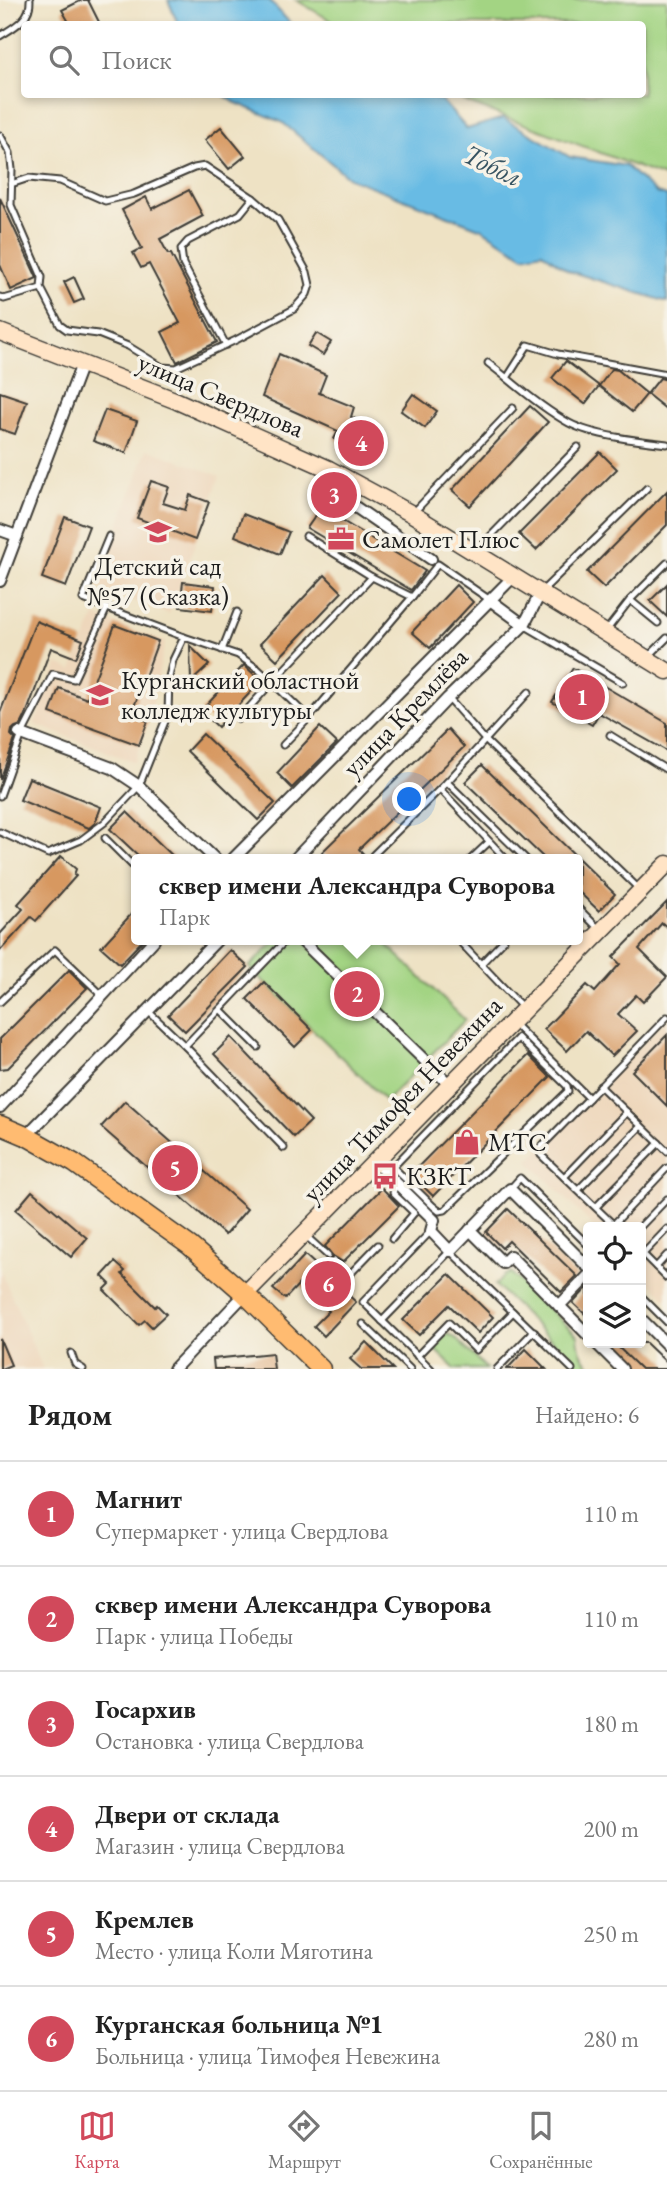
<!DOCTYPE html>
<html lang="ru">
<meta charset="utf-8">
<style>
:root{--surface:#fff;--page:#f2f2f2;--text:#222;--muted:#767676;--line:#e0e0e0;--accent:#d1495b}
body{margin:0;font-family:"EB Garamond",serif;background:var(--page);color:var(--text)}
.controls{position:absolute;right:21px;bottom:21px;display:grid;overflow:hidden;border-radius:7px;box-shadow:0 4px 10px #0003}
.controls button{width:63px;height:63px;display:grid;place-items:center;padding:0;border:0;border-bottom:2px solid var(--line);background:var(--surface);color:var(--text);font:35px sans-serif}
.you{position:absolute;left:410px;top:800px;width:24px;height:24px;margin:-18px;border:5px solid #fff;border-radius:50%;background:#1a73e8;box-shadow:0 0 0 10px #1a73e833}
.badge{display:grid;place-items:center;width:46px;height:46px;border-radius:50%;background:var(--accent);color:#fff;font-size:23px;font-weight:700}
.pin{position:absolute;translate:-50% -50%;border:4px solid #fff;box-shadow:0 2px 7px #0006}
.popup{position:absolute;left:131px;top:854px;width:452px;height:91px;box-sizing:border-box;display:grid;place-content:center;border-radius:7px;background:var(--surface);filter:drop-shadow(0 2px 5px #0005);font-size:23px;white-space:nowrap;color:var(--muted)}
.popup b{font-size:26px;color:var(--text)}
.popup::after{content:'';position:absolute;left:50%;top:100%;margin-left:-14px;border:14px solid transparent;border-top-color:var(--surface)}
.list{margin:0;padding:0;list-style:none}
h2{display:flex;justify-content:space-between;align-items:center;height:91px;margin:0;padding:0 28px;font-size:30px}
h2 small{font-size:23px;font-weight:400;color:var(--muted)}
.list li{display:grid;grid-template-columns:46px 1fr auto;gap:21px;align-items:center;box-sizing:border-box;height:105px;padding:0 28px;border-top:2px solid var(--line)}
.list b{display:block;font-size:26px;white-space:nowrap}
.list p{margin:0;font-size:23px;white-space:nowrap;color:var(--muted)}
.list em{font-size:23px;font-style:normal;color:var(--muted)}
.icon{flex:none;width:38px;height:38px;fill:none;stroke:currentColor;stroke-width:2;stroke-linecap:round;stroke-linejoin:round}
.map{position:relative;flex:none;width:667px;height:1369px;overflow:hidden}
.search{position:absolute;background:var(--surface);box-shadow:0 4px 10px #0003;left:21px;right:21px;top:21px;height:77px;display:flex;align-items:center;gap:18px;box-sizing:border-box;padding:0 24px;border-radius:7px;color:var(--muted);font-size:26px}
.sheet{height:721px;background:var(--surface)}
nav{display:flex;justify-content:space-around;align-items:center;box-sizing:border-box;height:98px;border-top:2px solid var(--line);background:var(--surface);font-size:19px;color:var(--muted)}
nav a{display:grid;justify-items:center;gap:4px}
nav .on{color:var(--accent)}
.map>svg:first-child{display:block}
</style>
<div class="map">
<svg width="667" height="1369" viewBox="0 0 667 1369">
<rect width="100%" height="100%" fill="#f7f3e8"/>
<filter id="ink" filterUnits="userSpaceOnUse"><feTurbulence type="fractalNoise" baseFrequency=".0143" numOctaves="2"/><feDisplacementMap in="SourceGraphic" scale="14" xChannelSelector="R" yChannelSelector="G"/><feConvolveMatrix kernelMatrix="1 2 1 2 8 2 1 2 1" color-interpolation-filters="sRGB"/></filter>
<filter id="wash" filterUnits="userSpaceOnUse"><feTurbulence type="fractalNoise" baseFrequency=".00686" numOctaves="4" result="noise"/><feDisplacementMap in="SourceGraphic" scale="28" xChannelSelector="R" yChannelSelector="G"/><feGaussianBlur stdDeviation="1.57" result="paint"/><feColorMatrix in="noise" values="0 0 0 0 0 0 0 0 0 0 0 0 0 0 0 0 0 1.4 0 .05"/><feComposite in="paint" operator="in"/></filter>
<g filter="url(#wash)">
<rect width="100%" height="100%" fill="#eee2c4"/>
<g fill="#eed7bb">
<path d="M147,449L220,476L169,614L96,587Z"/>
<path d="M95,616L165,642L149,720L134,762L34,724L58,664L72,670Z"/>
<path d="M667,1019V1300L641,1274V1227H594L528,1161Z"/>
<path d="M0,1269L43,1369H0Z"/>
</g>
<g fill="#a3d483" stroke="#607850" stroke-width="2">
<path d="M296,0H667V178L466,102L453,95L642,94V24H337Z"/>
<path d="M276,940H382L465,1020L386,1101L249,967Z"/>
<path d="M511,1273L578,1336C579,1350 582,1359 593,1369H581L495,1285L505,1275Z"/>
<path d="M448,1334L454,1337L487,1369H455L432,1347L442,1337Z"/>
</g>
<g fill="#68bbe4" stroke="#426c80" stroke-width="2">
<path d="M168,0H269L291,24H178Z"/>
<path d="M224,95H421L442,101L467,129L503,118L570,157L626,166L656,193L667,196V302L569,271L542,252L524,256L482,229L349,178L282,122L234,102Z"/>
</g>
<g id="blocks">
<g fill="#d79860">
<path d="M82,0H88L100,24H70L62,10Z"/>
<path d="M221,127L245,156L229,169L205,140Z"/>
<path d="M189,190L203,216L160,239L168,254H171L217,342L177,362L162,332L180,323L149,264L141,268L133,253L142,248L122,210L146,197L152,209Z"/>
<path d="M0,198L37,278L11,290L0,265Z"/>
<path d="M74,277L84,299L74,303L64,282Z"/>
<path d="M316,333L331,342L323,355L308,346Z"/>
<path d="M279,354L326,375L319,393L354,407L351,417L370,425L365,436L370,438L364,452L334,439L338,431L262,397Z"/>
<path d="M566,361L599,386L585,404L552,378Z"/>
<path d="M612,369L618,370L647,394L632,412L599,386Z"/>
<path d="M660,378L667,380V410L647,394Z"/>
<path d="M0,392L27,401L15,434L0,429Z"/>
<path d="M413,394L437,411L425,428L401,411Z"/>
<path d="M530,406L548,422L470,506L452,490Z"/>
<path d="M105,410L137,421L126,453L93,441Z"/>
<path d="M600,452L617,469L536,550L519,534Z"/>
<path d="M151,481L169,487L163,503L185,510L190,495L209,502L195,540L137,518Z"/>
<path d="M667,491V525L604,588L587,572Z"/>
<path d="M321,508L425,571L411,590L307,528Z"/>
<path d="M243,514L289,532L280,554L235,536Z"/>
<path d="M65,517L89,526L66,587L42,578Z"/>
<path d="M325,575L342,592L277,660L260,644Z"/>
<path d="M183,582L215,586L212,611L180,607Z"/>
<path d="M667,584V617L650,601Z"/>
<path d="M456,585L473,602L430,648L412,632Z"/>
<path d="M36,621L83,640L76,658L51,648L25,717L21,725L15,727L12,730L11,735L15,739L0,780V713Z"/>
<path d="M115,625L158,641L131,715L148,721L139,745L50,713L59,688L87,699Z"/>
<path d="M190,646L209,665L191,682Z"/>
<path d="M244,665L261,681L218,727L201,711Z"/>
<path d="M573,668L667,723V751L599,713L592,725L552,702Z"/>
<path d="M320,727L337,743L292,788L277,773Z"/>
<path d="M448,729L464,747L359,849L368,859H329L322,852Z"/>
<path d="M203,734L275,803L258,820L187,751Z"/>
<path d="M482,765L615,894L599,911L578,891V859H545L465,782Z"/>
<path d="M29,778L101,807L95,823L89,828L20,800Z"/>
<path d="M127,812L176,859H142L110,829Z"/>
<path d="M61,856L76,869L74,875L76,876L36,921L31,917L0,951V934L23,909L18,904Z"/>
<path d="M667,902V927L662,923L639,949L667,977L643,1002L636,995L618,1014L637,1031L612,1056L586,1031L567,1051L544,1029L587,985L595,992L620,964L613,957Z"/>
<path d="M136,909V940H143L120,964L101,947Z"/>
<path d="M230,950L248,967L185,1031L168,1015Z"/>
<path d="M69,970L87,988L8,1068L0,1069V1039Z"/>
<path d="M264,982L312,1030L295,1047L247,999Z"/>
<path d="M667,1035V1106L632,1071Z"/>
<path d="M231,1037L311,1121L294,1137L214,1054Z"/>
<path d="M528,1055L550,1077L433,1196L411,1174Z"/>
<path d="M125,1101L247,1209L225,1235L101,1127Z"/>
<path d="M382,1188L399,1206L343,1262L333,1256L325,1246Z"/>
<path d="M32,1191L87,1238L71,1257L16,1210Z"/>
<path d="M508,1209L577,1276L561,1292L509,1241L502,1248L486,1232Z"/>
<path d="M305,1255L356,1302L324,1336L314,1326L329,1311L299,1284L285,1299L273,1289Z"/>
<path d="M115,1262L125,1271L122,1274L155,1307L157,1305L166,1314L152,1327L145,1320L139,1325L104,1290L110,1284L102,1276Z"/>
<path d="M449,1274L493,1317L478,1333L449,1305L419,1335L403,1320Z"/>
<path d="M588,1287V1317L573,1303Z"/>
<path d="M0,1339L11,1365L1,1369H0Z"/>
<path d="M366,1342L393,1369H361L350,1359Z"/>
<path d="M614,1343H646L667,1363V1369H641Z"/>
<path d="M526,1349L546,1369H507Z"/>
<path d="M272,1353L274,1369H214L213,1359Z"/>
</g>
</g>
</g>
<g filter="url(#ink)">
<use href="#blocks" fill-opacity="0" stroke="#3c3a35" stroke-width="2"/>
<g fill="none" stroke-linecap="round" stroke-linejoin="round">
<g stroke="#3c3a35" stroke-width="9">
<g id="lane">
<path d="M0,36C14,27 31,19 30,0"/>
<path d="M0,135L10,153L12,169L11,205L42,277L41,288L4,299L0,297"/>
<path d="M11,184L29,178L60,181L105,201L134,194L194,168L205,166L253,198L278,220L307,272L310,285L307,294L294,309L236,340L176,368L162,367L128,346L98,334L67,330L60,325L41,288"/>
<path d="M226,345L183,264L181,249L188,241L240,214L253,198"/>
<path d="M488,363L507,378"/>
<path d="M667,374L558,354L528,345L507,378C526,394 547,411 569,423C593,436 640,441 667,444"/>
<path d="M414,512L513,408"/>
<path d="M306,536L372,577L412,597L438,564L490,600"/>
<path d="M477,550L578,447"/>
<path d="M543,590L647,488"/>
<path d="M630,600L658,623"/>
<path d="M524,625L623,683"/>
<path d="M606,631L630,600L667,563"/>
<path d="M184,637L238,655L258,669L272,682L239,719"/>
<path d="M222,650L237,612"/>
<path d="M649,656L667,638"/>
<path d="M448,698L486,741L639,889"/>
<path d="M309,718L272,682L372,577"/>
<path d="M610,735L667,770"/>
<path d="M283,745L309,718L412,597"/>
<path d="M447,782L529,692"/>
<path d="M440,789L506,859"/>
<path d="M0,796L22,734L53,674L74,679L107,608"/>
<path d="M0,832L48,854L81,840L105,822L139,786L168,714L169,677L173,660L184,637L83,599L109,536"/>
<path d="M105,838L136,869"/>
<path d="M377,859L373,855L447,782L526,859"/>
<path d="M471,859L489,842"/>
<path d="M578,908L598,928"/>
<path d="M578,929L590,941"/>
<path d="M466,940L462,944L522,1007"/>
<path d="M481,964L504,940"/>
<path d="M0,1002L55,950L102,995"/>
<path d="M221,1010L258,1047"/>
<path d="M148,1011L185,1046L284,1148"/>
<path d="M514,1024L589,1098L667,1017"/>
<path d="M185,1046L286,940"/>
<path d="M600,1086L667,1151"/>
<path d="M589,1098L539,1149L541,1155L616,1227"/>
<path d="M393,1167L433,1206L439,1211L445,1210L568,1091L567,1086L518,1038"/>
<path d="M391,1169L518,1038"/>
<path d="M564,1177L627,1112"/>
<path d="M511,1188L520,1178L588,1245"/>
<path d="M578,1190L641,1126"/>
<path d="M596,1207L659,1143"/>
<path d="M613,1225L667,1168"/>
<path d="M640,1227L667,1199"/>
<path d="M431,1231L363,1302L431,1369"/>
<path d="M306,1236L328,1256"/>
<path d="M392,1239L414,1213L393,1193L396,1183"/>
<path d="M641,1252L667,1278"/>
<path d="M643,1254L667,1229"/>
<path d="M334,1261L349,1275L378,1245"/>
<path d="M656,1267L667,1255"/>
<path d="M641,1296L667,1322"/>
<path d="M382,1321L450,1251L572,1369"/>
<path d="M363,1324L410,1369"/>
<path d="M71,1353L75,1364L83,1369"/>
<path d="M417,1356L449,1323L476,1350L513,1312"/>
<path d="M497,1369L534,1331"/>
</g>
</g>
<g stroke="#3c3a35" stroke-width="14">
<g id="street">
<path d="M351,504L431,559"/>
<path d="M0,530L17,536"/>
<path d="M0,581L82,364"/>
<path d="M490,600L524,625"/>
<path d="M19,733L112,768L139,786L215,859"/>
<path d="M233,859L513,577"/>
<path d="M295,859L448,698L524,625L541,592"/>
<path d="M301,940L451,1086"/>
<path d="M0,1107L154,940"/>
<path d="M26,1136L217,940"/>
<path d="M375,1162L434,1220L431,1231L450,1251L510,1189L588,1267"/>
<path d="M470,1230L503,1263L510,1256L588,1335"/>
<path d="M559,1306L588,1276"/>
<path d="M641,1319L667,1345"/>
<path d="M596,1343L622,1369"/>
<path d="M174,1369L245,1294"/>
</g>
</g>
<g stroke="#3c3a35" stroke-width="19">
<g id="secondary">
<path d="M0,332L177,401L329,469L412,514L667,671"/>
<path d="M245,1294L667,864"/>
</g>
</g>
<g stroke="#3c3a35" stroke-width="21">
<path id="primary" d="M0,1125L26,1136L74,1163L190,1246L245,1294L321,1369"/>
</g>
<use href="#lane" stroke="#fff" stroke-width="5"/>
<use href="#street" stroke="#fff" stroke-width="10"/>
<use href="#secondary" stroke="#ffe4c6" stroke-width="16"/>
<use href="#primary" stroke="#ffbb71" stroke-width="18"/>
</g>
</g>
<defs>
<g id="school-bare" transform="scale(2.1)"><path d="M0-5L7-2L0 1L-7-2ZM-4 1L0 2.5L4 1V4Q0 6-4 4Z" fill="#d1495b" stroke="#f7f3e8" stroke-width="2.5" paint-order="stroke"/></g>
<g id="office-bare" transform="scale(2.1)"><path d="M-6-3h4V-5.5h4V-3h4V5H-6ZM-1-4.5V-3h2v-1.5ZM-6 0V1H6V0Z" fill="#d1495b" stroke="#f7f3e8" stroke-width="2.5" paint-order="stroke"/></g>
<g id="university-bare" transform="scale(2.1)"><path d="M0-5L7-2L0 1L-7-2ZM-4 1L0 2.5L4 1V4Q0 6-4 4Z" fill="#d1495b" stroke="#f7f3e8" stroke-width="2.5" paint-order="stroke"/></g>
<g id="shop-bare" transform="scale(2.1)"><path d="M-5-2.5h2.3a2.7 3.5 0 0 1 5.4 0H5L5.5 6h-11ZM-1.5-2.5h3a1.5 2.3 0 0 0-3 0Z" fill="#d1495b" stroke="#f7f3e8" stroke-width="2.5" paint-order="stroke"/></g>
<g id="bus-bare" transform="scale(2.1)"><path d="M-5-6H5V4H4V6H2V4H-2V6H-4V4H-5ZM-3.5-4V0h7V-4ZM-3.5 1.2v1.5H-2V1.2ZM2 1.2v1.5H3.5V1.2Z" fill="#d1495b" stroke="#f7f3e8" stroke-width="2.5" paint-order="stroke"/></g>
</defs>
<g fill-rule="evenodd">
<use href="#school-bare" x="158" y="532"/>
<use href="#office-bare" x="341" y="539"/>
<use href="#university-bare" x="100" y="695"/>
<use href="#shop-bare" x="467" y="1142"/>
<use href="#bus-bare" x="385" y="1176"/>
</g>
<g text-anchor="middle" stroke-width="7" stroke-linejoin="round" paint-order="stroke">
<g font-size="26" fill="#1c1c1c" stroke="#f7f3e8">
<text transform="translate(221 395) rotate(23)" y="9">улица Свердлова</text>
<text transform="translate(405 712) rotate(-46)" y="9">улица Кремлёва</text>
<text transform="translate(402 1099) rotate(-46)" y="9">улица Тимофея Невежина</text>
</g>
<g font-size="26" fill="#1c1c1c" stroke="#f7f3e8" text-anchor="start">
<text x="362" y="548">Самолет Плюс</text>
<text x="158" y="575" text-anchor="middle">Детский сад<tspan x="158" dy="30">№57 (Сказка)</tspan></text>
<text x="121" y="689">Курганский областной<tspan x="121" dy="30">колледж культуры</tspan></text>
<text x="488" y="1151">МТС</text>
<text x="406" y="1185">КЗКТ</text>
</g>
<g font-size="28" font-style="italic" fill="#375462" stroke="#f7f3e8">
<text transform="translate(493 165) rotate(26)" y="10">Тобол</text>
</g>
</g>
</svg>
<div class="controls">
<button><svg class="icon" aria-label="locate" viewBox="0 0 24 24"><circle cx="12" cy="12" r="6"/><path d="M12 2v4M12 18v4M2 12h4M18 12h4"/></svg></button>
<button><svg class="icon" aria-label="layers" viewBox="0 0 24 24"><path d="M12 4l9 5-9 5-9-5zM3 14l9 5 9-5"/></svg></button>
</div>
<div class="you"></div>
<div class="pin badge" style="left:582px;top:697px">1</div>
<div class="pin badge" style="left:357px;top:994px">2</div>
<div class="popup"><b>сквер имени Александра Суворова</b>Парк</div>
<div class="pin badge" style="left:334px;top:495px">3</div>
<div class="pin badge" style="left:361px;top:443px">4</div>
<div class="pin badge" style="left:175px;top:1168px">5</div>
<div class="pin badge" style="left:328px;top:1284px">6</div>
<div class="search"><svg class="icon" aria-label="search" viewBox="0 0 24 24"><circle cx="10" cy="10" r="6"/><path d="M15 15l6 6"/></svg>Поиск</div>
</div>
<section class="sheet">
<h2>Рядом<small>Найдено: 6</small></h2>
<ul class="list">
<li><span class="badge">1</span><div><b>Магнит</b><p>Супермаркет · улица Свердлова</p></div><em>110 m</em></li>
<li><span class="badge">2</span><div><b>сквер имени Александра Суворова</b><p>Парк · улица Победы</p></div><em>110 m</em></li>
<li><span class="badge">3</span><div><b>Госархив</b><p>Остановка · улица Свердлова</p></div><em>180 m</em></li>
<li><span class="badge">4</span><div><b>Двери от склада</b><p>Магазин · улица Свердлова</p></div><em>200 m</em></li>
<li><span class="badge">5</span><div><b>Кремлев</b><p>Место · улица Коли Мяготина</p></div><em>250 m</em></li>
<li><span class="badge">6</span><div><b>Курганская больница №1</b><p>Больница · улица Тимофея Невежина</p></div><em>280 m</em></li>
</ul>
</section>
<nav>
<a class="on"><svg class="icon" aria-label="map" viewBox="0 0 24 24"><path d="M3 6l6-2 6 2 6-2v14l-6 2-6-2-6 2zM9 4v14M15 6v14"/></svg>Карта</a>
<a><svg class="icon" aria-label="directions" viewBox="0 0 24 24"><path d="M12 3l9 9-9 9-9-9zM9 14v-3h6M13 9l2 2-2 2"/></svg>Маршрут</a>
<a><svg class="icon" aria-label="saved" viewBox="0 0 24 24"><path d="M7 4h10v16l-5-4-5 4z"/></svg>Сохранённые</a>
</nav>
